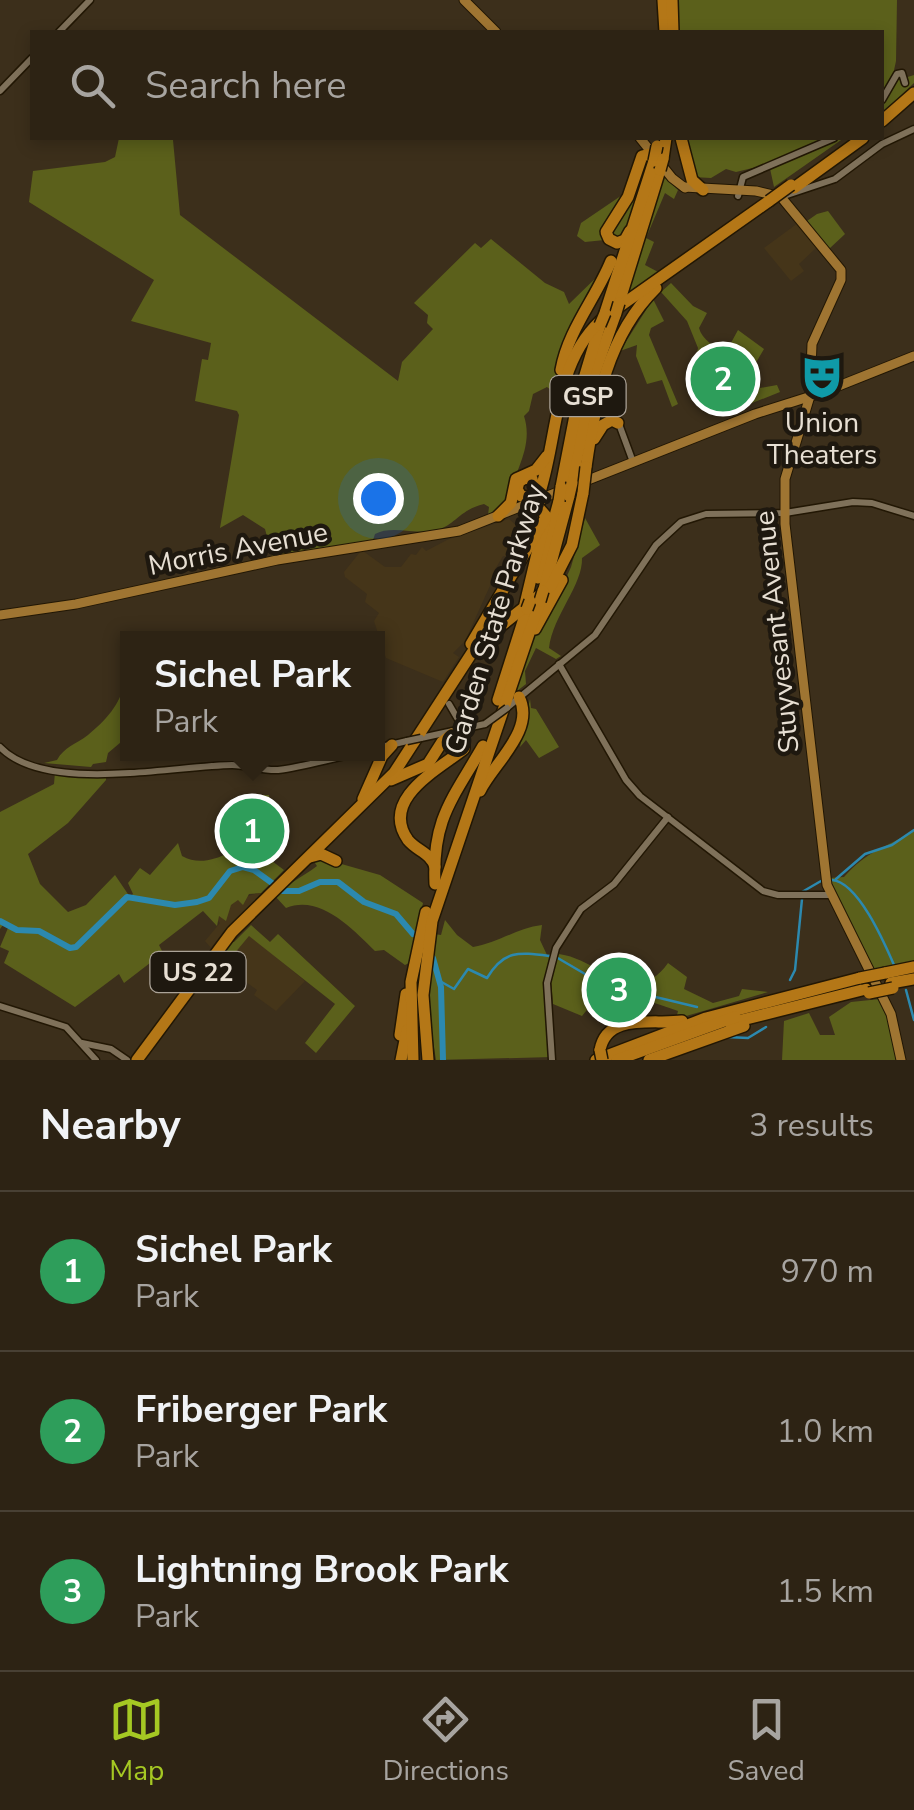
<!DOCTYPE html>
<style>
:root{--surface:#2d2314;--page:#392f22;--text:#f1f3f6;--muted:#a7a4a0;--line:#484034;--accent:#a5c823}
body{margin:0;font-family:"Nunito Sans",sans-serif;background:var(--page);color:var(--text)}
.you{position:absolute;left:378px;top:498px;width:35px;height:35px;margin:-25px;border:8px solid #fff;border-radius:50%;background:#1a73e8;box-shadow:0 0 0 15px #1a73e833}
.badge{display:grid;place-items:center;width:65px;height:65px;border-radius:50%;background:var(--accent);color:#fff;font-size:32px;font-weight:700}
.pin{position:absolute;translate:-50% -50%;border:5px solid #fff;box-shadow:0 2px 10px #0006}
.popup{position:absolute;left:120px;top:631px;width:265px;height:130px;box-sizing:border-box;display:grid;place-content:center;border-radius:0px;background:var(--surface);filter:drop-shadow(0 2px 8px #0005);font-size:32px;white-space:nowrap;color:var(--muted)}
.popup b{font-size:38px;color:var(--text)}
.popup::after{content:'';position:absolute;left:50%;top:100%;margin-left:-20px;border:20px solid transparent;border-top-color:var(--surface)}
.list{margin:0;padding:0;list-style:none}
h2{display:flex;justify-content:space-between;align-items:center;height:130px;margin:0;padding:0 40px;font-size:42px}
h2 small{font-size:32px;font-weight:400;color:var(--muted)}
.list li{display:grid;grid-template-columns:65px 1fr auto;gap:30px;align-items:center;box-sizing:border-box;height:160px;padding:0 40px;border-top:2px solid var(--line)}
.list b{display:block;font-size:38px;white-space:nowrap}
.list p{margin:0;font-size:32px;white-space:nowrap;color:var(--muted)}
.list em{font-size:32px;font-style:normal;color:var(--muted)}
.icon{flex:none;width:55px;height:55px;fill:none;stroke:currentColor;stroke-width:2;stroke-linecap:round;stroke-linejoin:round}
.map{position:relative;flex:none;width:914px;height:1060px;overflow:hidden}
.search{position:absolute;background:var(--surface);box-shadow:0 5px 15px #0003;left:30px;right:30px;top:30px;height:110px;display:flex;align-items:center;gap:25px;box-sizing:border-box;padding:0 35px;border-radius:0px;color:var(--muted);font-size:38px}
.sheet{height:610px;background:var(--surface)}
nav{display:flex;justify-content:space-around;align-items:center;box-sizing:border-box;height:140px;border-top:2px solid var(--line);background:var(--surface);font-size:28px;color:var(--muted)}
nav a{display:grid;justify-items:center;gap:5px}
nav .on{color:var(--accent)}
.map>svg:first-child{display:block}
</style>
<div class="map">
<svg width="914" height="1060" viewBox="0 0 914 1060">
<rect width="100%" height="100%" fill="#3c2f1b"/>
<g fill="#453519">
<path d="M798,223L817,247L799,264L804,271L791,281L764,248Z"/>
<path d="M509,519L519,528L510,556H503L494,571V577L465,641L453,653L459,657L443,682L386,658L374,621L379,613L365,602L367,594L345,577L344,572L360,552L363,551L385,567H401L411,554L416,555L422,547L426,551L449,539Z"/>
<path d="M265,891L226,929L211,948L205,941L220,923L216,919L220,915L225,920L230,906L238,899Z"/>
<path d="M249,935L305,981L276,1011L254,995L257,990L224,966Z"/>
</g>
<g fill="#5b601b">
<path d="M677,0H897L896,61L893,75L898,80L914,75V83L882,113V32H679Z"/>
<path d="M119,138L173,140L180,215L398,381L402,362L433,329L427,323L428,315L414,303L475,243L481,248L491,239L545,283L564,292L569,304L606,268L562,351L556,394L547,387L533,394L529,411L524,416C534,447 514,471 508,501L488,515L489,507L484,504C458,510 455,527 433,531C415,534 390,525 375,534L373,540L272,556L265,529L243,515L220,528L239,415L237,411L195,401L202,359L208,360L211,343L131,321L154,280L29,202L33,171L105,162L115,157Z"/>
<path d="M683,138H844L774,187L769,164L736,172L726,169L711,178L693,177Z"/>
<path d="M664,177L678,190L674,199L665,193L646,238L654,242L645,265L660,273L626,296Z"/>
<path d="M631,189L640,191L624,238L585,242L577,236L581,223Z"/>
<path d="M828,211L845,234L829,249L807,221L817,214Z"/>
<path d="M671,283L693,306L707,313L699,328C702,340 715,347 726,352L738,330L764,349L751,371L730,368L733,396L751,390L750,384L759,383L760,388L777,385L780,392L722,415L696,358L698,348L687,321L661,292Z"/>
<path d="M653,299L664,321L651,328L649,335L678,404L672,407L662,380L647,384L636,356L637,345L620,351Z"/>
<path d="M585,518L600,545L582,558C583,585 553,615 549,648L561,656L556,659L536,648L525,671L526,684L512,695L530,643L553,607L571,567Z"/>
<path d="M124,683L127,684V737L108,753L106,762L93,764L91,767L44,763L57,760C64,747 76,744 88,735C105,721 121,704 124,683Z"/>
<path d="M530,699L531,708L536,709L559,747L539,758L526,740L520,747Z"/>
<path d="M55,772L106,777V780L68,823L28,854L40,884L68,912L86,905L115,875L130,897L133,894L128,883L140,868L150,875L178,843L182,856C198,865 213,860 229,853L233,844L232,817H258V795H269L272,861L284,870L261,893L249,894L243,905L238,900L231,905L226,921L219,916L217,926L203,911L159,945L163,953L124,983L119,974L75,1007L4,963L9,951L0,947L8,928L3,925L0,929V812L54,784Z"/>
<path d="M914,831V962L875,970L838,904L830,878L844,877C867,851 884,848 914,831Z"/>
<path d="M317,857L380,875L423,903L409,963L405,965L384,950L375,951C353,930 321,894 286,908L275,896C290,882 301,878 317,866L313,860Z"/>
<path d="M445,920L457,935L473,947C498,943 517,928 542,925L540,940L547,955C587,945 632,1015 668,963L687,977L684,989L713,1003L739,996L742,989L768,992L676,1019L678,1011C652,1002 633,993 607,1005L594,1001L582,1016L553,1004L551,980L548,979L552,1057L436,1060C429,1018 427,977 434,934L441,935Z"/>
<path d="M251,925L270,942L278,934L355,1006L316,1053L305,1043L335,1004L249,936L224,966L217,959L229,942H234Z"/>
<path d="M880,999L887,1013L898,1060H782L784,1021L809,1013L820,1035H835L829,1017L851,1002Z"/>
</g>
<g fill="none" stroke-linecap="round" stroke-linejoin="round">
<g stroke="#2c89af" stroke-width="2.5">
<path d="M836,879L865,854L892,845L914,830"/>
<path d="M832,880C858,882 884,942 894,965"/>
<path d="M802,892L821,881"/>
<path d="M556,957L597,981L618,988L697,1007"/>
<path d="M438,980L454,989L468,969L487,978C504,950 518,952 550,956"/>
<path d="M790,980L795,970L802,899"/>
<path d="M906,990L914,1020"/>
<path d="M727,1037L748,1038L766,1027"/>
</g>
<g stroke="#2c89af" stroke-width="6">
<path d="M0,921L17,930L39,931L70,948L76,947L127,897L175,905L197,902L209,898L230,871L243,867L254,870L283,891H299L320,882H338L364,902L396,914L413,934"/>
<path d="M433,958L441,987L443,1060"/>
</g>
<g stroke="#221704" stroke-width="9">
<g id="minor">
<path d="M59,32L90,0"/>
<path d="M0,91L32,58"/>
<path d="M882,100L897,74L902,73L905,83"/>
<path d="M738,196L743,177L834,138"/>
<path d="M781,197L835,179L882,144L914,129"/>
<path d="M619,424L633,462"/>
<path d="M559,664L626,780L640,796L763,891L778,895H830"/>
<path d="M449,704L463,728"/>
<path d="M508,707L595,635L656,545L681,522L706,514L785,513L853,502L872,503L914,516"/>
<path d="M421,738L485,724"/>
<path d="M0,747C45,794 171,766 232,765C248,765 263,771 278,770C303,767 329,759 354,754"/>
<path d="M377,748L407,741"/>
<path d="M0,1006L66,1027L96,1060"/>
<path d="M82,1043L111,1049L127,1060"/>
<path d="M552,1060L547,983L556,948L581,909L614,884L668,817"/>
</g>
</g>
<g stroke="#221704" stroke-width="11">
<g id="major">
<path d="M464,0L496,32"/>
<path d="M640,138L672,178L685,188"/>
<path d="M684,187L756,191L781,197L841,270V280L812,344L810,396L785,479V524L827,885L891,1014L901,1060"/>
<path d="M0,615L76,604L277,560L459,531L755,414L821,393L914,356"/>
</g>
</g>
<g stroke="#221704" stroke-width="14">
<g id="highway">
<path d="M663,0L665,32"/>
<path d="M672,0L673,32"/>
<path d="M882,121L914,93"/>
<path d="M681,138L692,180L703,190"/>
<path d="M663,159L666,138"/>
<path d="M794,188L863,138"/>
<path d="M630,231L625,240L617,243L609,239L606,232L628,197L642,156L650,154L658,160"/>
<path d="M619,303L660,170"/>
<path d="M605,313L654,161"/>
<path d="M561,370C568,330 596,298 611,261"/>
<path d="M594,439L603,425L612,420L618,423"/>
<path d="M586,467C595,403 608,335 656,288"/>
<path d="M572,483L591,383L616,313"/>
<path d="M561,487L579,395L600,325"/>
<path d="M540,492C559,432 554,358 606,316L769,201"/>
<path d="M536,494L532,479L525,478L519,482L517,489L521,496L542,499"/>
<path d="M498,516L511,503L516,479L536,470L547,456"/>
<path d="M520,548L529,516"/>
<path d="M538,578L559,501"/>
<path d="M544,589L569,496"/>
<path d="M525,604L546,516L539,508L526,509"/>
<path d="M535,629L562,580"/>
<path d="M471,644L545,519"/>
<path d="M498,700L527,609"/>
<path d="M391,780L428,764L442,742L452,734"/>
<path d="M480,791C493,764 536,730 519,697"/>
<path d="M363,799L382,756L392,745"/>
<path d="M310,857L321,854L336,861"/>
<path d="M435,867C431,853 417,851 408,840C379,799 439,769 464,749V732"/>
<path d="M435,884C432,819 452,800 483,746"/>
<path d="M885,973L914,967"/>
<path d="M891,983L914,979"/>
<path d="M730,1023L866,989"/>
<path d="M400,1035L406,994"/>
<path d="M600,1050C607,1012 654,1025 682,1021"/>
<path d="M137,1060L232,932L394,773L477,645L551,586L572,545L583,493"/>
<path d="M401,1060L407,1030"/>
<path d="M413,1060L411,982L426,912"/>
<path d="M428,1060L423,995L432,921L540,601"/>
<path d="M596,1060L706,1018L860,978"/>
<path d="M617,1060L735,1017"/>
<path d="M649,1060L744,1026"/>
</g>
</g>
<use href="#minor" stroke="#7f715a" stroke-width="6"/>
<use href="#major" stroke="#9f7532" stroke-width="9"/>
<use href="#highway" stroke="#b47717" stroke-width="11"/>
<g stroke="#221704" stroke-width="9" stroke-linecap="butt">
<g id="minor-bridge">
<path d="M485,724L507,708"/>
<path d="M407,741L421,738"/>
</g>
</g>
<g stroke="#221704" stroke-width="14" stroke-linecap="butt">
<g id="highway-bridge">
<path d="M654,161L657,146"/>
<path d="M660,170L663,159"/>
<path d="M769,201L791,185"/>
<path d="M616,313L619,303"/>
<path d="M600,325L605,313"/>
<path d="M583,493L586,467"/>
<path d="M569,496L572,483"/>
<path d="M559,501L561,487"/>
<path d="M532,515L540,492"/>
<path d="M540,601L543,591"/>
<path d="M527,609L530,601"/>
<path d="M860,978L885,973"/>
<path d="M869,993L893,988"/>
<path d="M600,1050L602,1060"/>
</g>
</g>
<use href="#minor-bridge" stroke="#7f715a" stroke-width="6"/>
<use href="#highway-bridge" stroke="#b47717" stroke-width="11"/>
</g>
<defs>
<g id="theatre-bare" transform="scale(3.45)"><path d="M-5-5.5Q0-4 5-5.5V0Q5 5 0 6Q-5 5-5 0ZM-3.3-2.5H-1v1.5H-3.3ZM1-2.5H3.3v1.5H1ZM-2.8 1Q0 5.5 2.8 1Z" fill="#0f9aa8" stroke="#1e180f" stroke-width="2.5" paint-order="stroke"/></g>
</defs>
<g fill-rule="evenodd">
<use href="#theatre-bare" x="822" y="377"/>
</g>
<g text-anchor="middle" stroke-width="9" stroke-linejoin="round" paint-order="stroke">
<g fill="#1e180f" stroke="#aba398" stroke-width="2.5">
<rect x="550.5" y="376" width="75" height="40" rx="8"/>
<rect x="150.5" y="952" width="95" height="40" rx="8"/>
</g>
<g font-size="25" font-weight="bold" fill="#e7dfd3">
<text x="588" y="405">GSP</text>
<text x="198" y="981">US 22</text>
</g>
<g font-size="28" fill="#e7dfd3" stroke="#1e180f">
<text x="822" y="432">Union<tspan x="822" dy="32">Theaters</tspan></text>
</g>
<g font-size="28" fill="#e7dfd3" stroke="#1e180f">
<text transform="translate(238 548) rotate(-11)" y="10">Morris Avenue</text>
<text transform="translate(494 619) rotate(-73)" y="10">Garden State Parkway</text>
<text transform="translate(776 632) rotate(-96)" y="10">Stuyvesant Avenue</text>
</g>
</g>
</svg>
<div class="you"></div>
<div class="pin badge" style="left:252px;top:831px;background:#2e9e5b">1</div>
<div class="popup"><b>Sichel Park</b>Park</div>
<div class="pin badge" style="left:723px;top:379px;background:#2e9e5b">2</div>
<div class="pin badge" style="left:619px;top:990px;background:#2e9e5b">3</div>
<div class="search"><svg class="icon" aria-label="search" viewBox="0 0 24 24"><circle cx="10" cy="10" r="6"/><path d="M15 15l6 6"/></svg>Search here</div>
</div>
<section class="sheet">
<h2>Nearby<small>3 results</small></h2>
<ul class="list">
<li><span class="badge" style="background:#2e9e5b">1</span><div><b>Sichel Park</b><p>Park</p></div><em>970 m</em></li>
<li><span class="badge" style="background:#2e9e5b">2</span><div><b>Friberger Park</b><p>Park</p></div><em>1.0 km</em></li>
<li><span class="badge" style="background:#2e9e5b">3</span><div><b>Lightning Brook Park</b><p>Park</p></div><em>1.5 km</em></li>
</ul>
</section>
<nav>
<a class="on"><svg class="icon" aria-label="map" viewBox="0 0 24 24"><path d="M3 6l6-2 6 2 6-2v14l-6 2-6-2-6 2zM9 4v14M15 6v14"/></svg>Map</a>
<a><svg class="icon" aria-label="directions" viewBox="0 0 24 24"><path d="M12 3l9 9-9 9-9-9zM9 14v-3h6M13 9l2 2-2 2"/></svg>Directions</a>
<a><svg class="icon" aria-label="saved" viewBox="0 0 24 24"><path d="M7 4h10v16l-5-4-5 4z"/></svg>Saved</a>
</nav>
